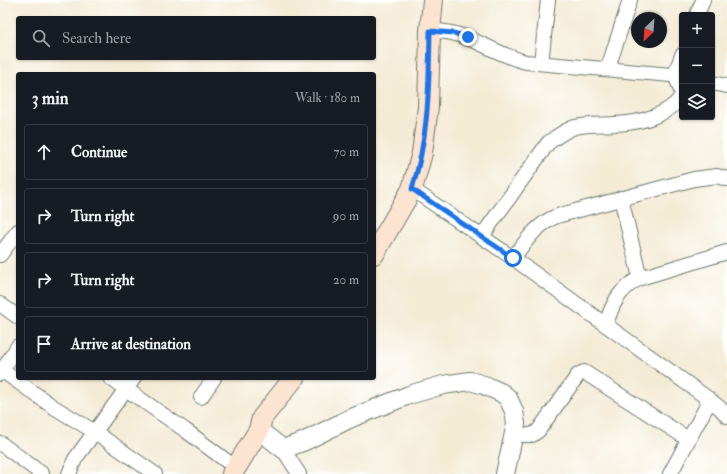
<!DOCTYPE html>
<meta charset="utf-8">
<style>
:root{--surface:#171b24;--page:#20242c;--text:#f1f3f6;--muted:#9ea1a6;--line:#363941}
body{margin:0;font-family:"IM FELL Double Pica",serif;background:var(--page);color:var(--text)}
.controls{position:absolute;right:12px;top:12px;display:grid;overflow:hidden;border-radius:4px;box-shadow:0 1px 3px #0004}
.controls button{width:36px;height:36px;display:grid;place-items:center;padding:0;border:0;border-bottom:1px solid var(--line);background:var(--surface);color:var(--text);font:20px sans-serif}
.compass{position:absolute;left:631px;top:12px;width:36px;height:36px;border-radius:50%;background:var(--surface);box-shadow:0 1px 3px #0004;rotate:205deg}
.stop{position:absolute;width:12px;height:12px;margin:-9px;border:3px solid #1a73e8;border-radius:50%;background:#fff}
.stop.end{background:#1a73e8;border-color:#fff;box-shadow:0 1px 4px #0008}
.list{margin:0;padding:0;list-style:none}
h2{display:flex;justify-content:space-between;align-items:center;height:52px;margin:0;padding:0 16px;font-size:17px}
h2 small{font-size:13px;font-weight:400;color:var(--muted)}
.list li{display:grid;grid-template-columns:26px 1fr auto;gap:12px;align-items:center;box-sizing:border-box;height:56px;margin:0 8px 8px;padding:0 8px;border:1px solid var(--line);border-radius:4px}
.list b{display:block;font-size:15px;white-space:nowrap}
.list em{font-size:13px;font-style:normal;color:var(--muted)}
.icon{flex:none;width:22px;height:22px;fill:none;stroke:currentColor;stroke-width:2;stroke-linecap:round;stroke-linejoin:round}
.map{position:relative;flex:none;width:727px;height:474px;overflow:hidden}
.search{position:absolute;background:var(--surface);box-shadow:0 1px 3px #0004;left:16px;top:16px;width:360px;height:44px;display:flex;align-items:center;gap:10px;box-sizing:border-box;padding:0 14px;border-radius:4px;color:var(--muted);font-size:15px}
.panel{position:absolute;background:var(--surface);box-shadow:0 1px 3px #0004;left:16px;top:72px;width:360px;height:308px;border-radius:4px}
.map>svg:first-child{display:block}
</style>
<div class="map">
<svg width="727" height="474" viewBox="0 0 727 474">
<rect width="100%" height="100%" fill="#fff"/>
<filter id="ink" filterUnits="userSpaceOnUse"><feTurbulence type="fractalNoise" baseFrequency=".025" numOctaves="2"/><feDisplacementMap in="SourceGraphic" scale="8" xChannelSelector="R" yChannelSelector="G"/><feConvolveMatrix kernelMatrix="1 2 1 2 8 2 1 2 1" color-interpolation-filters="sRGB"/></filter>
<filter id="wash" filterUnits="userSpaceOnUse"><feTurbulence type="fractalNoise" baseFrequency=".012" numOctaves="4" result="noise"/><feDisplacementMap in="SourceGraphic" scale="16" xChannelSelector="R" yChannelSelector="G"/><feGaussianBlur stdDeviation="0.9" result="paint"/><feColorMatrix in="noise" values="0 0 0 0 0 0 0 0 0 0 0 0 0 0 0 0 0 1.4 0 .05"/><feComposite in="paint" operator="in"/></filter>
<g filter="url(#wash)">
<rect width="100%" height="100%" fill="#f4ebd5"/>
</g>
<g filter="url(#ink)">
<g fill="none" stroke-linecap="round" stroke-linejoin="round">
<g stroke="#6a7a6c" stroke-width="16">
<g id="minor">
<path d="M697,15L703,0"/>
<path d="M430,31C466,29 492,54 526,62L682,76"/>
<path d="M682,55L675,74L682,94"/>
<path d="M541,63L548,0"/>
<path d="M608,68L630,0"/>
<path d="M712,83L727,86"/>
<path d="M412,189L513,258L710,400L720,408L727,416"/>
<path d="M482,236L548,143C556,137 565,130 575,127C588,124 602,125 615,124C639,123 668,116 682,96"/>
<path d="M0,255L18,231"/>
<path d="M513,258C526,241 537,224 557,216L694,179L717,176L727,179"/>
<path d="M640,278L727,252"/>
<path d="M0,304L18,317"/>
<path d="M606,325C612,304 619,289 640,278L621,198"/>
<path d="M0,369L52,406L95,432L155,474"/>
<path d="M0,374L18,346"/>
<path d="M110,378L185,430L236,468"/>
<path d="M201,397L214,378"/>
<path d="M514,435H532L538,431L578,375L584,372L688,439"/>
<path d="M0,443L42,474"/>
<path d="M283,449L299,474"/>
<path d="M69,474L75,459L134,378"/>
<path d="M670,474L710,400"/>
</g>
</g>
<g stroke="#6a7a6c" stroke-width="20">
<path id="tertiary" d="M259,430L283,449L305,441L349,419L409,395L443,385L470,381L484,385L502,393L508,398L514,411L516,424L505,474"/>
</g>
<g stroke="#6a7a6c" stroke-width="22">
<g id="secondary">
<path d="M374,254L412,189L422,153L428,107L430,31L433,0"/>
<path d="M232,474L259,430L262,418L294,378"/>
</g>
</g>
<use href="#minor" stroke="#fff" stroke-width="14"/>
<use href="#tertiary" stroke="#fff" stroke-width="18"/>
<use href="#secondary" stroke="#fde4d1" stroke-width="20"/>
</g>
</g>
<g fill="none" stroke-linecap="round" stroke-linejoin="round" filter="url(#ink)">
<path stroke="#1a73e8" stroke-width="5" d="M468,37L453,33L430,31C429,85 429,137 412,189L513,258"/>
</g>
</svg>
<div class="controls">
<button>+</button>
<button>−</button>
<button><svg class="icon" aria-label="layers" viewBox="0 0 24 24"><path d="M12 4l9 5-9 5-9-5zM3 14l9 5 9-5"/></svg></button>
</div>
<svg class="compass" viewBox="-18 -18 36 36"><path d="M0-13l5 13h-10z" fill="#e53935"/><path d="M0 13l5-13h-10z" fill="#9ea1a6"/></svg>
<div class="stop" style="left:513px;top:258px"></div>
<div class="stop end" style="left:468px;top:37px"></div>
<div class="search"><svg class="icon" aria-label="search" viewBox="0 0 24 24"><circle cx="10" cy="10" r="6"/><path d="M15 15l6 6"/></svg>Search here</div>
<section class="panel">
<h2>3 min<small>Walk · 180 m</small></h2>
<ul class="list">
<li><svg class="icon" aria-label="ahead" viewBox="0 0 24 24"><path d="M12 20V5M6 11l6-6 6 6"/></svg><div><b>Continue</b></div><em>70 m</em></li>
<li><svg class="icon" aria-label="right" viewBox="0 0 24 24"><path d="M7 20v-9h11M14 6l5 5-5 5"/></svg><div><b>Turn right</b></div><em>90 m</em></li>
<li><svg class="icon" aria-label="right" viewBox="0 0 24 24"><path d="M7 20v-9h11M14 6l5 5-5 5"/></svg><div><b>Turn right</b></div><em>20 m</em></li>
<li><svg class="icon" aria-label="arrive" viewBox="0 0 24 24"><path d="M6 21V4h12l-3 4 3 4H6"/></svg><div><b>Arrive at destination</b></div></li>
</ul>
</section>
</div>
